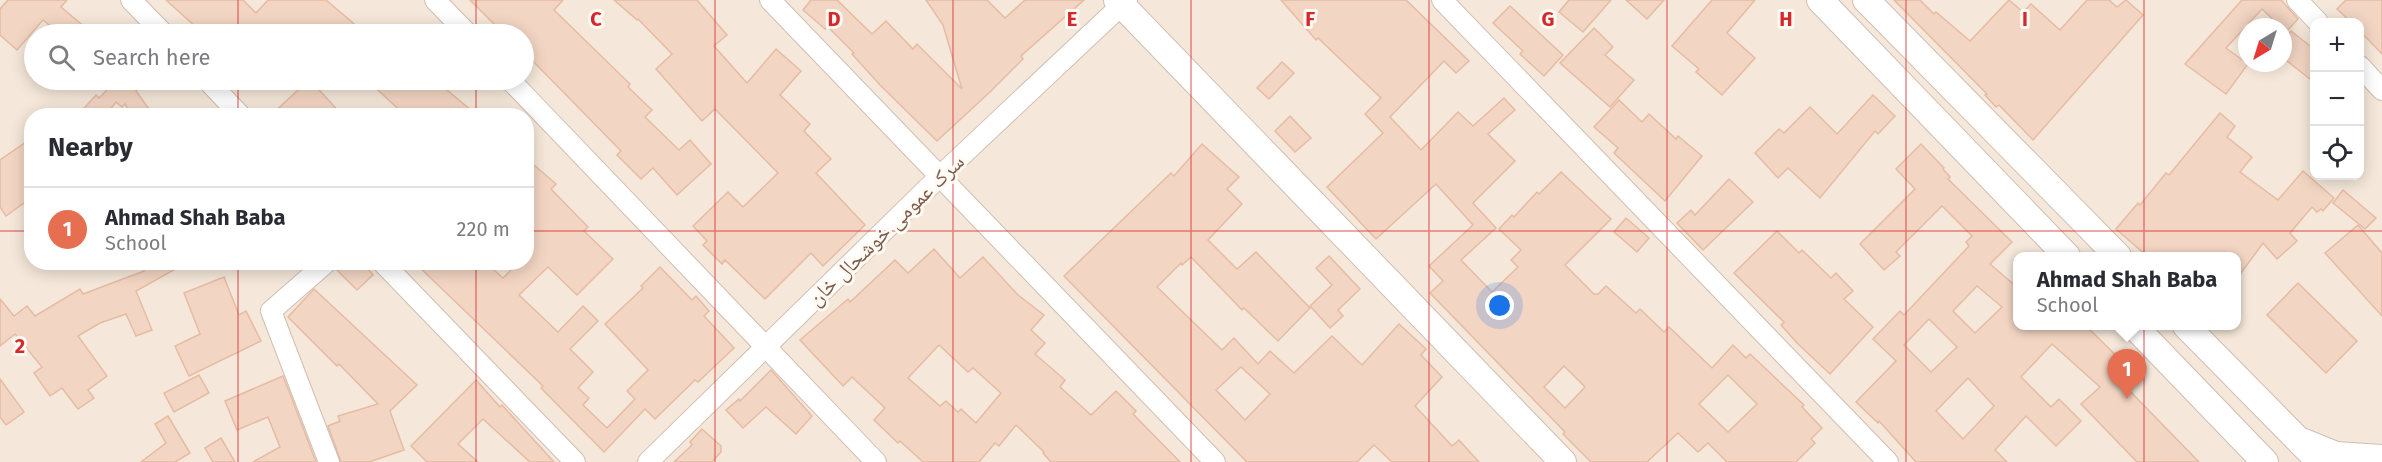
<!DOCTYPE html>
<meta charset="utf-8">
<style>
:root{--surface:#fff;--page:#f2f2f3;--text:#2b2b33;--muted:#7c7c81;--line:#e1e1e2;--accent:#e76f51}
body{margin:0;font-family:"Fira Sans","Noto Naskh Arabic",sans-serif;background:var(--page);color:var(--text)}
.controls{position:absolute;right:18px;top:18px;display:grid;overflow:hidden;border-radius:12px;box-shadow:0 3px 15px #0003}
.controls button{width:54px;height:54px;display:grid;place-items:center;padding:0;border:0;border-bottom:2px solid var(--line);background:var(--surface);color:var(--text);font:30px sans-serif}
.compass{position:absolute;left:2238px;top:18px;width:54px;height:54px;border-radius:50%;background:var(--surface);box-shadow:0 3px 15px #0003;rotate:218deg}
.you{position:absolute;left:1500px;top:306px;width:21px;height:21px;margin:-15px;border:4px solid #fff;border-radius:50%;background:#1a73e8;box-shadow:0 0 0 9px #1a73e833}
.badge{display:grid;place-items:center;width:39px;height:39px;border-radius:50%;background:var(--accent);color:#fff;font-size:20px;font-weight:700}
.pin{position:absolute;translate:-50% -50px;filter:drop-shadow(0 2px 3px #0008)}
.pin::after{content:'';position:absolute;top:32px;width:21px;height:18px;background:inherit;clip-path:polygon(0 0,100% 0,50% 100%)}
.popup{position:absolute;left:2013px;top:252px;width:228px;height:78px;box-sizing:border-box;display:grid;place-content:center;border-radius:12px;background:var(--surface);filter:drop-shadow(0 2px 4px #0005);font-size:20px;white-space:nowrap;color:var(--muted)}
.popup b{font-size:22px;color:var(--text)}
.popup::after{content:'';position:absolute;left:50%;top:100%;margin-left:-12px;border:12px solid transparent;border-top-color:var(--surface)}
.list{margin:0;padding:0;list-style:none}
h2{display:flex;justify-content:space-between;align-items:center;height:78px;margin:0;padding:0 24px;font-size:26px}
h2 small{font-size:20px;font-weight:400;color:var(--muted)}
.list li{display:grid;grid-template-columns:39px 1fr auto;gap:18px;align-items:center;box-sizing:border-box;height:84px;padding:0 24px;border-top:2px solid var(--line)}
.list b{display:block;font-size:22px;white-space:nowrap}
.list p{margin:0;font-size:20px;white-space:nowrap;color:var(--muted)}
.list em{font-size:20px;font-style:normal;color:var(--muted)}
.icon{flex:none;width:33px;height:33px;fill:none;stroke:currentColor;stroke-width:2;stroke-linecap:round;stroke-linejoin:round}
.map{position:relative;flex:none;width:2382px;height:462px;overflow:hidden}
.search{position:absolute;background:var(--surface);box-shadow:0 3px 15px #0003;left:24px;top:24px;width:510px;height:66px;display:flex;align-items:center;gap:15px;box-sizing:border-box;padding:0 21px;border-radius:33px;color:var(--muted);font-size:22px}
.panel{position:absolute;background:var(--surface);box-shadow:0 3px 15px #0003;left:24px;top:108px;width:510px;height:162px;border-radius:24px}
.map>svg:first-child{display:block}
</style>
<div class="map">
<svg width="2382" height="462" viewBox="0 0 2382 462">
<rect width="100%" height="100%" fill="#fdf6ec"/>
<path fill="#f5e8da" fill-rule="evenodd" d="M0,0H2382V462H0ZM2314,22H2360V176H2314ZM2247,27H2283V63H2247ZM34,34H524V80H34ZM32,116H526V262H32ZM2018,256H2236V326H2018Z"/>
<g fill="#f3d5c3" stroke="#e6bba3" stroke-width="1.5" fill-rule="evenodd">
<path d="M8,0H67L61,7L93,34H60L43,20L17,50L0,35V9Z"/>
<path d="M166,0H243L256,13L268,0H326L366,34H209L199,26L197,28Z"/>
<path d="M470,0H563L554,10L630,84L628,87L652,110L645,117L679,150L690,140L711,164L677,195L653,168L641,179L617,155L621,151L524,52V34H504Z"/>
<path d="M614,0H697L727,35L714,46L747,83L776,49L801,71L780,95L810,124L804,131L831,159L816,173L865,225L823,266L811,253L765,299L725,260L722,264L703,245L707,241L693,226L728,192L743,207L778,173L715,109L702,121L656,69L672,54L638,19L637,20Z"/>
<path d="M811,0H837L872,34L886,21L913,49L917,44L962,89L943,25L926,0H987L1005,18L1025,0H1084L1021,56L1023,59L990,92L937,141L880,85L852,54L854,53L827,26L825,29L803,10Z"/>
<path d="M1281,0H1406L1469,61L1456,73L1444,61L1390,117L1421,150L1458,112L1473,126L1504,98L1515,110L1488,134L1515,161L1473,203L1496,228L1461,260L1492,292L1518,267L1511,260L1521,250L1499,229L1512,215L1514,217L1537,192L1539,194L1561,172L1611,219L1565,265L1594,294H1598L1606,286L1636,313L1640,309L1664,332L1669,327L1712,368L1733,345L1746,358L1750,354L1804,405L1802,407L1822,428L1811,439L1815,443L1796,462H1727L1708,443L1698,452L1678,433L1647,462H1591L1563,434L1565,432L1430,293L1443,281L1429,266L1473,225L1436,184L1376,239L1327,187L1383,133L1365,114L1381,98L1318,38L1316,40ZM1564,366L1585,387L1565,408L1544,387ZM1728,375L1757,404L1728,432L1699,404Z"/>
<path d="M1569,0H1611L1583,32L1559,12Z"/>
<path d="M1626,0H1664L1647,19Z"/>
<path d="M1712,0H1755L1727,33L1755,58L1722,95L1696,72L1699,69L1672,46Z"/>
<path d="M1894,0H1920L1934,14L1936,12L1970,41L2009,0L2023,12L2031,4L2060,30L2087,0H2109L2117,7L2126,0L2143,15L2033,140L1999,105L1996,107L1985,95L1987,94Z"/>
<path d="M2242,0H2281L2298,19L2286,32L2262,9L2226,48L2248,64L2226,94L2185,64Z"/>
<path d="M2346,0H2382V54L2360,31V22H2351L2337,9Z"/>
<path d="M1510,6L1563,55L1544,76L1520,54L1523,51L1493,23Z"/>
<path d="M1594,28L1613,47L1605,55L1634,80L1610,107L1560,63Z"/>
<path d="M2291,31L2314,49V82L2283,58V41Z"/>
<path d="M1282,62L1294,73L1269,99L1257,88Z"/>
<path d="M117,80H130L139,88L136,91L154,116H133L125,104L122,107L116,102L105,116H77L96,95L99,98Z"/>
<path d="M310,80L343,116H270L309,80Z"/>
<path d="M367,80H435L478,116H406Z"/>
<path d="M1873,95L1895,116L1878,134L1875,131L1820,198L1788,168L1778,178L1755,153L1779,129L1784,133L1810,107L1837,134Z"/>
<path d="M1619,100L1642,122L1649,114L1676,139L1678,136L1702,156L1665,201L1614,153L1618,148L1594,127Z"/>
<path d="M2220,113L2235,126L2227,137L2252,157L2240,172L2278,200L2303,171L2334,198L2323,211L2321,209L2317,212L2312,207L2290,233L2297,241L2277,259L2263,243L2236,280V256H2147L2116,229L2138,203L2140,205L2166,173L2169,175Z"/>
<path d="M1290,116L1311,138L1295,152L1275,131Z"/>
<path d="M32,138V197L6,216L0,207V160Z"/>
<path d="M1202,144L1239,177L1227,189L1242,204L1208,240L1237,269L1256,252L1310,308L1278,341L1244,308L1242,310L1191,257L1182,265L1181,263L1157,287L1222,350L1234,338L1258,364L1270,351L1294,373L1332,336L1362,365L1399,324L1426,349L1421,355L1442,377L1415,406L1452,446L1459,440L1479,462H1392L1374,445L1357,462H1247L1064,276L1171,173L1174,176ZM1241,367L1270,394L1245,420L1216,390Z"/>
<path d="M1921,144L1944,168L1943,169L1950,177L1948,179L2012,242L1990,264L2018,288V326H2086L2134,373L2123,384L2199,462H2137L2081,404L2100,387L2052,344L2021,377L2051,407L2059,399L2081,421L2056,446L2026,416L1995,450L2007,462H1916L1879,421L1878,423L1856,402L1896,361L1873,339L1900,311L1904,315L1969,246L1966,242L1972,236L1942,206L1896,252L1900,256L1884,270L1860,244L1915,189L1896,169ZM1977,286L2002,307L1975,333L1953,311ZM1929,319L1957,347L1931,372L1904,345ZM1968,378L1994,406L1963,439L1936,411Z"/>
<path d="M526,158L556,184L551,189L588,227L584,231L613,259L577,295L548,267L519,295L558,332L583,306L598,321L570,349L593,372L578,388L589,398L583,405L607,428L635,399L627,391L648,370L605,324L643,288L641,286L660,267L692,300L696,296L709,311L704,316L734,348L698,382L695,380L655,419L645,409L604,452L541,388L543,386L414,262H485L503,278L519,262H526Z"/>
<path d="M1729,179L1753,202L1703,250L1677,223L1691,210L1695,215Z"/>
<path d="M2343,190L2376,218L2365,229L2333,203Z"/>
<path d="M1626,218L1649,238L1637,252L1614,232Z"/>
<path d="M2358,225L2382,253V316L2325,253Z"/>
<path d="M1777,231L1799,253L1802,250L1831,278L1836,273L1853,291L1844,299L1873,327L1830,374L1798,344L1781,325L1784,322L1734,273Z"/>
<path d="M934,249L960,278L983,257L1018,295L1044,315L1031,330L1045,343L1035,354L1065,380L1060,387L1091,415L1116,391L1136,411L1133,414L1180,462H1051L1043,453L1044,452L1016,425L999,446L995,443L979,462H923L900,441L898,443L874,420L885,408L852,377L843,386L800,340L848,299L850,302L895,260L908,273ZM939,345L968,372L973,368L1001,393L976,423L961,409L958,412L946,401L940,406L908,378Z"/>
<path d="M1329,256L1360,289L1338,310L1343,316L1330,328L1310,306L1332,285L1316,268Z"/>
<path d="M139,262H188L136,291L152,330L136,336L126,314L100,323L78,336L107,376L88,390L94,398L78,409L62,388L50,396L34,373L42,367L15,334L0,346V299L14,316L27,306L35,316L80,289L83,294L144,271Z"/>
<path d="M339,262H362L373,275L357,290L336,269Z"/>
<path d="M224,277L239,315L246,311L261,341L189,376L175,346L200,334L184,293Z"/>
<path d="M2298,283L2357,341L2326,373L2267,315Z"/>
<path d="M314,289L417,385L390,411L404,450L369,462H341L328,426L340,421L338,416L378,404L339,364L337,366L288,317Z"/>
<path d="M771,370L812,416L796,434L766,407L743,428L726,410L739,399L740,401Z"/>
<path d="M199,375L209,393L174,412L164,393Z"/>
<path d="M283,376L289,391L316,462H253L280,447L268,417L237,430L225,401Z"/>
<path d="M0,379L24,412L6,425L0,417Z"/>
<path d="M476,380L500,407L502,405L554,462H530L483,419L458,444L478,462H427L411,446Z"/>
<path d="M168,416L190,453L175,462H141L166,443L155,424Z"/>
<path d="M702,429L721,446V452L712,462H674L692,445L690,442Z"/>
<path d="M221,438L235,462H213L205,448Z"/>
</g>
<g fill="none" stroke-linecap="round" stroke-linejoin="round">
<g stroke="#d1beb0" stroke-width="22">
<g id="minor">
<path d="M131,0L164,34"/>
<path d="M435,0L468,34"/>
<path d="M770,0L1215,462"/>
<path d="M1442,0L1888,462"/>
<path d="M2297,0L2318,22"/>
<path d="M2360,66L2382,90"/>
<path d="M207,80L241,116"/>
<path d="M510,80L876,462"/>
<path d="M327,262L271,311L329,462"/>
<path d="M382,262L575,462"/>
<path d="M648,462L940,176L1127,0"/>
</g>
</g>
<g stroke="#d1beb0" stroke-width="28">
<g id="tertiary">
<path d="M1117,0L1563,462"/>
<path d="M1820,0L2067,256"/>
<path d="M1866,0L2118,256"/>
<path d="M2134,326L2265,462"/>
<path d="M2186,326L2320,462"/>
<path d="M2304,442L2336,455L2382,458"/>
</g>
</g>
<use href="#minor" stroke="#fff" stroke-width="20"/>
<use href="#tertiary" stroke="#fff" stroke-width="26"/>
</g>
<path fill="none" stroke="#d62828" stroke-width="1.5" stroke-opacity="0.55" d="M238,0V34M476,0V34M715,0V462M953,0V462M1191,0V462M1429,0V462M1667,0V462M1906,0V462M2144,0V462M238,80V116M476,80V116M0,231H32M526,231H2382M238,262V462M476,262V462"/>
<g text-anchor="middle" stroke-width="6" stroke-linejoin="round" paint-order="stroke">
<g font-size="21" fill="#7a5c4d" stroke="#fffaf3">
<text transform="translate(886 230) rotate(-44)" y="7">سرک عمومی خوشحال خان</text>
</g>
</g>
<g font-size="20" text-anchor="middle" font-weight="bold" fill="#d62828" stroke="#fffaf3" stroke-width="6" stroke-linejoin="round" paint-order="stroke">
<text x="596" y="26">C</text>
<text x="834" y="26">D</text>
<text x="1072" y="26">E</text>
<text x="1310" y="26">F</text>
<text x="1548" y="26">G</text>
<text x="1786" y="26">H</text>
<text x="2025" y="26">I</text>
<text x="20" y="353">2</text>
</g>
</svg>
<div class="controls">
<button>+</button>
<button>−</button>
<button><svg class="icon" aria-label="locate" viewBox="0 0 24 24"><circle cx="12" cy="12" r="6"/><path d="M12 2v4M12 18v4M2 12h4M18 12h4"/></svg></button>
</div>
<svg class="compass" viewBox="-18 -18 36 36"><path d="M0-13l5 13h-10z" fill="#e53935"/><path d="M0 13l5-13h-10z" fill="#7c7c81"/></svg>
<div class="you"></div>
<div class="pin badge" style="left:2127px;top:399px">1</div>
<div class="popup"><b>Ahmad Shah Baba</b>School</div>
<div class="search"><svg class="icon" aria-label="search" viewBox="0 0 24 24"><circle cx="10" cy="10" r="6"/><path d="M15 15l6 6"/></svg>Search here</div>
<section class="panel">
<h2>Nearby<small></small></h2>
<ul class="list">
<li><span class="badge">1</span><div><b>Ahmad Shah Baba</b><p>School</p></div><em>220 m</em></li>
</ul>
</section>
</div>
